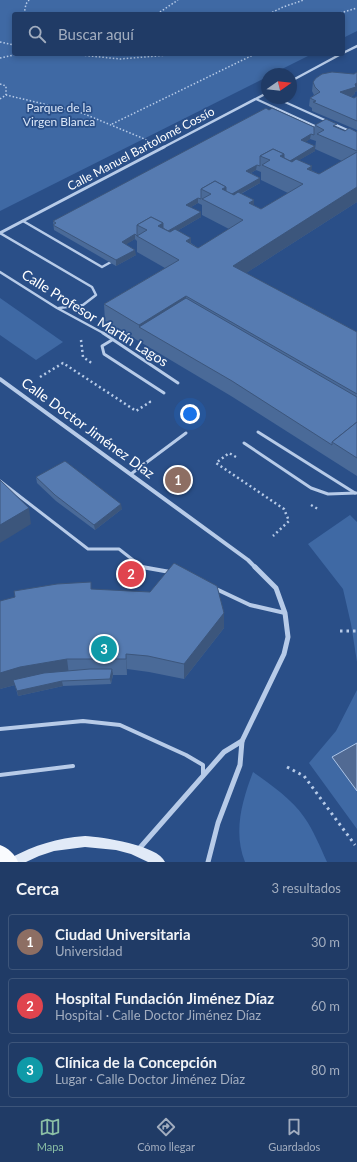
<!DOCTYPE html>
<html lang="es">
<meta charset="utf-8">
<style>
:root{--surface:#203b66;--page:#2d466f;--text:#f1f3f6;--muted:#a2adbf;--line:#3d557a;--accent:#8abfa5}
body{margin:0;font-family:Lato,sans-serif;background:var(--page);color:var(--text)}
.compass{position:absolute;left:261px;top:68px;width:36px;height:36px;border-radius:50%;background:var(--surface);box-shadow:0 2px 6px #0003;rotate:76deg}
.you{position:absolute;left:190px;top:414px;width:14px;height:14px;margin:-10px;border:3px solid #fff;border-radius:50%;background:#1a73e8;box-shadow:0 0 0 6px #1a73e833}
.badge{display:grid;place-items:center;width:26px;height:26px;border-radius:50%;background:var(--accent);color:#fff;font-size:13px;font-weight:700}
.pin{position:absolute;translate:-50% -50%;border:2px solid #fff;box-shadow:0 1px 4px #0006}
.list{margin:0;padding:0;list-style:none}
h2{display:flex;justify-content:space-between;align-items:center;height:52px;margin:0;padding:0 16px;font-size:17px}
h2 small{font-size:13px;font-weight:400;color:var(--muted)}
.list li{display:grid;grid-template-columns:26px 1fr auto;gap:12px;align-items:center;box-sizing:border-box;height:56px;margin:0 8px 8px;padding:0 8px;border:1px solid var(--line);border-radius:4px}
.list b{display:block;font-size:15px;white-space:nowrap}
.list p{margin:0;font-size:13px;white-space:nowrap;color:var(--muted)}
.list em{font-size:13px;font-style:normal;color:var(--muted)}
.icon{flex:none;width:22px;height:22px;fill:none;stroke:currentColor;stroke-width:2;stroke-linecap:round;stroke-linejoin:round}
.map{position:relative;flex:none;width:357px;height:862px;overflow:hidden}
.search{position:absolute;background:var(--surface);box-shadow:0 2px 6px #0003;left:12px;right:12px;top:12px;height:44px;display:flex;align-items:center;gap:10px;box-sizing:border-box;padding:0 14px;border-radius:4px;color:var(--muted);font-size:15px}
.sheet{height:244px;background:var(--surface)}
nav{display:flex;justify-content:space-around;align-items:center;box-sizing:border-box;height:56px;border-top:1px solid var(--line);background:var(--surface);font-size:11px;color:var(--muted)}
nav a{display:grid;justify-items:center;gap:2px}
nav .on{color:var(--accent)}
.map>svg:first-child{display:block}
</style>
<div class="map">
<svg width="357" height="862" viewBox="0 0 357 862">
<rect width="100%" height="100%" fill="#2a4f88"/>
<g fill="#3f69a4">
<path d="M0,0H357V31L343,38V14H14V54H312L272,74H267V77L0,211Z"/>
<path d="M0,298L63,342L36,360L0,335Z"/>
<path d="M350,515L357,522V662L351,624L343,589L308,544Z"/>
<path d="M357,690V829L309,763L336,731Z"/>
<path d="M253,772C271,785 292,799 304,817C314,831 320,847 327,862H245C233,832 242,801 253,772Z"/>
</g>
<path fill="#516a93" stroke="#acc5e8" d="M357,743V791L332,757Z"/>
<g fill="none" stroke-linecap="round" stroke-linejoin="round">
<g stroke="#b7cbe8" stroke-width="1.5" stroke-dasharray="1.5 2" stroke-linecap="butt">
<path d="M24,14L26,4L29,0"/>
<path d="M157,14L178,0"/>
<path d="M269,14L283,7L304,0"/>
<path d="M337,14L357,8"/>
<path d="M0,42L14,45"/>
<path d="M71,54L120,59L181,54"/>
<path d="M0,58L18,54"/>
<path d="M0,84L6,86V95"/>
<path d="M0,99L6,95L82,113L147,140"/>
<path d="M112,124L255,54"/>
</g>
<g stroke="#b7cbe8" stroke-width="2.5" stroke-dasharray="2 3" stroke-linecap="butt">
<path d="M81,340L83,357L93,364"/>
<path d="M40,377L63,363L136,411L150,402L149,401"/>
<path d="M236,457L229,453L216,463L284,509L289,521L273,536"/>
<path d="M311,505L318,509"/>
</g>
<g stroke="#b7cbe8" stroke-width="3" stroke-dasharray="2.5 4" stroke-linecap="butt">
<path d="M340,631H357"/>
<path d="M287,767L304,776L355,845"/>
</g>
<g stroke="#b7cbe8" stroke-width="2">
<path d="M276,98L327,121"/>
<path d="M256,99L317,127"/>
<path d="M334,124L357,134"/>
</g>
<g stroke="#b7cbe8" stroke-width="2.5">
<path d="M23,221L102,267L111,262"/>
<path d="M0,233L92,287L96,295L83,305L59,308"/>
<path d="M0,272L57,308L105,334"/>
</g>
<g stroke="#b7cbe8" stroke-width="3">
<path d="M103,333L178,383"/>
<path d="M112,340L102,346L104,354L164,393"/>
<path d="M258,432L355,493"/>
<path d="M244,443L311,488L328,494L356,493"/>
<path d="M131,474L186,433"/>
<path d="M0,481L88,549H119L142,567L148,568"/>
</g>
<g stroke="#b7cbe8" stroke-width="4">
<path d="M142,567L170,572"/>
<path d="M214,588L250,605L285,613"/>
<path d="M0,729L83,721L120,725L186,755L203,765V776"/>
<path d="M0,775L73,766"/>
</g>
<g stroke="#b7cbe8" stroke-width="2.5">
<path d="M343,53L357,46"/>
<path d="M291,81L341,54"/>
<path d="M162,148L267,93"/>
</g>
<path stroke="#b7cbe8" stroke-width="3" d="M0,233L164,147"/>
<path stroke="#b7cbe8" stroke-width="4" d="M0,379L248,560L256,568"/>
<g stroke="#b7cbe8" stroke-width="5">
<path d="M138,850L224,752L242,741"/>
<path d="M208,862L218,823L240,765L242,741L284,654L288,637L285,613L276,588L255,567"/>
</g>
<path fill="#e1eaf7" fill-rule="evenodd" d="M85,836C102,837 158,845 165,862H148L131,854L116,850L85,847L54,851L39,856L26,862H8L10,858C36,845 56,838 85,836Z"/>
<path fill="#f9fbfe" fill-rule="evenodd" d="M0,845C8,848 15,854 18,862H0Z"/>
</g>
<g fill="#4a6a98" fill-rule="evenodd">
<path d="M357,72V91L355,92L354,95L351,96L354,98L357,96V130L312,111V108L309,106L310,98L314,95L312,91L313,82L354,74Z"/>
<path d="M315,125L337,127L345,131L357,132V202L246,273L357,332V476L231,396L105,321L104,304L165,268L137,252V241L135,239L126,244L136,255L116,266L54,230L53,221L314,127ZM310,139L316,141L315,149L342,161L319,174L311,170L299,160L315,151V146L305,142ZM256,170L261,172V180L288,193L261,209L253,205L254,200L241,194L260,183V178L251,173ZM198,203L202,205V215L229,229L198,248L191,243V238L177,231L201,217L191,207Z"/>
<path d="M36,477L122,509L95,530L56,501L37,483Z"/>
<path d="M92,590L224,628L184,679L149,672L127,669V675H113L111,684L63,686L18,696L15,685L0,689Z"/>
</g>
<g fill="#3c567c">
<path d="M357,83V91L355,92L354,95L339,101L340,92Z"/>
<path d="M311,134L310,139L301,145V140Z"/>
<path d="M315,146V151L279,172L280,156L284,154Z"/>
<path d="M257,165L256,170L246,176V171Z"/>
<path d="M312,166L310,182L307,169Z"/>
<path d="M260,178V183L227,201L228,196Z"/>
<path d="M226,187V202L222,189Z"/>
<path d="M357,187V202L232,282L233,266Z"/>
<path d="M198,198V203L186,210V205Z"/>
<path d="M254,200L253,216L249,203Z"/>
<path d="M201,212V217L165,238V233Z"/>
<path d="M163,223V239L158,226Z"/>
<path d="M135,234V239L122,247V242Z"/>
<path d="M191,238L190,254L186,241Z"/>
<path d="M135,250L136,255L116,266V260Z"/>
<path d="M186,296V312L139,327V325Z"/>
<path d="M121,504L122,509L95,530L94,525Z"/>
<path d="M29,508L31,524L0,543V525Z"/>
<path d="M224,613V628L184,679V664Z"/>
<path d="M126,654L127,669V675L126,659Z"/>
<path d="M67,659L69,675L13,680L15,685L0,689V673L20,667Z"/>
<path d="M112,669L113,674L111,684L110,679Z"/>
<path d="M62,681L63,686L18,696L17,691Z"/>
</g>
<g fill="#567bb1" stroke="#3c567c">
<path d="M332,72L354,74L357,72V83L355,84L356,87L340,92L354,98L357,96V121L313,102L316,101L310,98L320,92L315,87L313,82L316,78L322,74Z"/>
<path d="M266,108L269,110L272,108L314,127V135L311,134L301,140L315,146L290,161L284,158V154L273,149L260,156V166L257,165L246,171L260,178L232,194L226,192V187L215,181L201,189V199L198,198L186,205L201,212L168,231L163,228V223L151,217L137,225V236L135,234L122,242L135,250L116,260L53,225L56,223L53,221Z"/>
<path d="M326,119L337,124L333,126L345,131L349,128L357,132V151L317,134L324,130L315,125Z"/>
<path d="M273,149L284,154L280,156L292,162L296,159L312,166L307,169L319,174L357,152V187L233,266L357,332V394L186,296L139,325L104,304L179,260L137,236L147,230L137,225L151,217L163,223L158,226L170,232L175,229L191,238L186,241L198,248L243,220L202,199L211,194L201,189L215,181L226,187L222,189L234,195L238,192L254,200L249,203L261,209L303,184L262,165L270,160L260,156Z"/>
<path d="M186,298L357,397V422L332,442V445L232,381L139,327Z"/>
<path d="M357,422V458L332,442Z"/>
<path d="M65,461L121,504L94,525L55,495L36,477Z"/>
<path d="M0,480L29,508L0,525Z"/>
<path d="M174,563L217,586L224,613L184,664L148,656L126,654V659H67L20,667L0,673V601L15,597L14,591L57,584L91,582V589L150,592Z"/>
<path d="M90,669H112L110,679L62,681L17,691L13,680L44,673Z"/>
</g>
<g text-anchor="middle" stroke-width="3.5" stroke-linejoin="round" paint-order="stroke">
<g font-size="12" fill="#dae6f7" stroke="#2a4f88">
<text x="59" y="112">Parque de la<tspan x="59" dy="14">Virgen Blanca</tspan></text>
</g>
<g font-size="12" fill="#fff" stroke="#2a4f88">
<text transform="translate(141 149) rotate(-28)" y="4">Calle Manuel Bartolomé Cossío</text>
</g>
<g font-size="14" fill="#fff" stroke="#2a4f88">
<text transform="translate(95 318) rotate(32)" y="5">Calle Profesor Martín Lagos</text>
<text transform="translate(88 428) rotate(36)" y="5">Calle Doctor Jiménez Díaz</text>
</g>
</g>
</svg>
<svg class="compass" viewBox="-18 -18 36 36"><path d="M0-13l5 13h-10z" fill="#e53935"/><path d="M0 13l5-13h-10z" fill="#a2adbf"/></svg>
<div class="you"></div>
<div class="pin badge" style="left:178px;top:480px;background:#8d6e63">1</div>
<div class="pin badge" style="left:131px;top:574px;background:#e0444e">2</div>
<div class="pin badge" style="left:104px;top:649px;background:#0f9aa8">3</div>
<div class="search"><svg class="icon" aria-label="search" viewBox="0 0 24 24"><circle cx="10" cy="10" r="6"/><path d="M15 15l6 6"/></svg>Buscar aquí</div>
</div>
<section class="sheet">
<h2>Cerca<small>3 resultados</small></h2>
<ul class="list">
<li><span class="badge" style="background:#8d6e63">1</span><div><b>Ciudad Universitaria</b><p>Universidad</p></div><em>30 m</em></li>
<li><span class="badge" style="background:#e0444e">2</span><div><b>Hospital Fundación Jiménez Díaz</b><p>Hospital · Calle Doctor Jiménez Díaz</p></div><em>60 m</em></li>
<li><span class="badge" style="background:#0f9aa8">3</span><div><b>Clínica de la Concepción</b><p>Lugar · Calle Doctor Jiménez Díaz</p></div><em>80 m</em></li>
</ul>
</section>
<nav>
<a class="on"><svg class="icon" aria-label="map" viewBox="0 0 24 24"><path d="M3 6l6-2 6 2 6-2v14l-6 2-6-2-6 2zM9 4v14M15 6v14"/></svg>Mapa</a>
<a><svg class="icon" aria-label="directions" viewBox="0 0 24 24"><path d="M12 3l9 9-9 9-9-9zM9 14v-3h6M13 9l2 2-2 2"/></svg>Cómo llegar</a>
<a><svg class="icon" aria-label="saved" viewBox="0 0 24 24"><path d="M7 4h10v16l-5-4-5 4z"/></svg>Guardados</a>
</nav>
